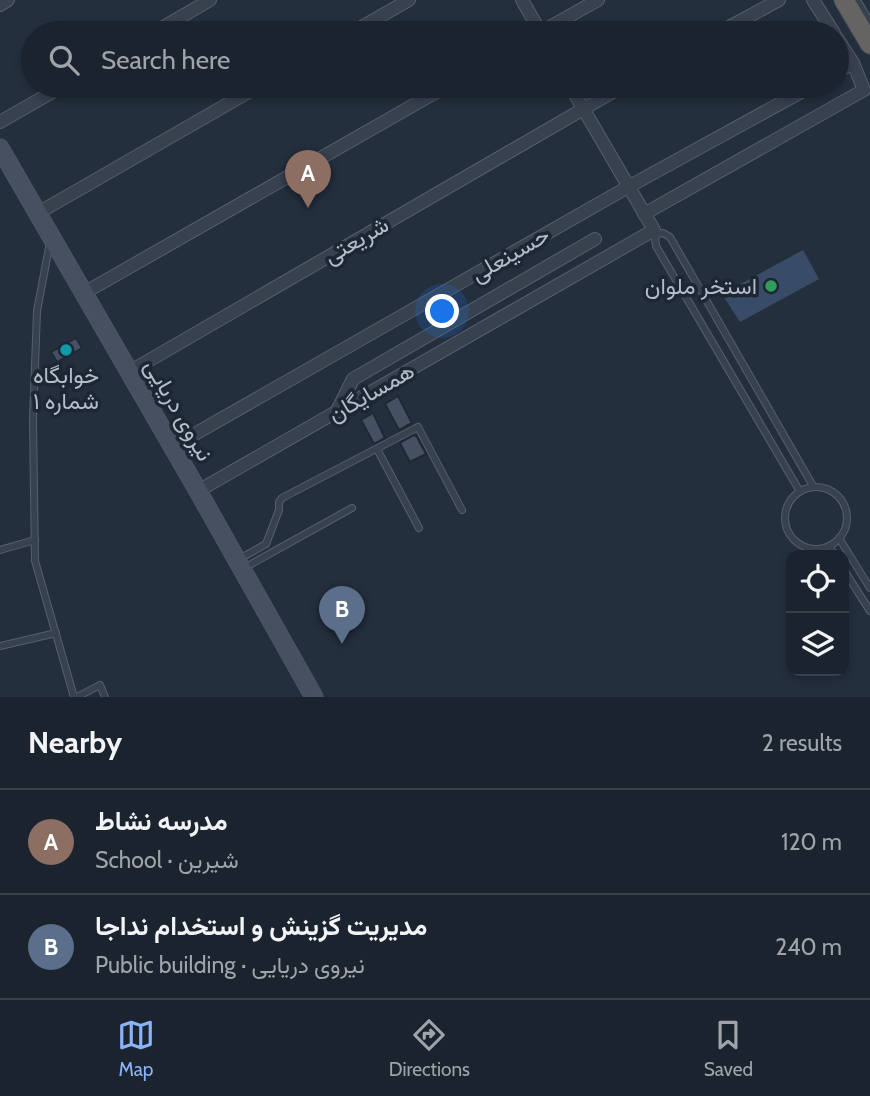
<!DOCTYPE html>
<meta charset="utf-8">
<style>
:root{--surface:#1b232e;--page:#242b36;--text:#f1f3f6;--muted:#a0a4aa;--line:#39404a;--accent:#8ab4f8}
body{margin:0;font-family:Cabin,Vazirmatn,sans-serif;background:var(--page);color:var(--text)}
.controls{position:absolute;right:21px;bottom:21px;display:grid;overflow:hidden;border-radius:14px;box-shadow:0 4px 10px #0003}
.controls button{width:63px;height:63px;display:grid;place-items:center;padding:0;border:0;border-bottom:2px solid var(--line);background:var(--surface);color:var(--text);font:35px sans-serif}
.you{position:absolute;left:443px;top:312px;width:24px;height:24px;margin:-18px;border:5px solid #fff;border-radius:50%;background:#1a73e8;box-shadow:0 0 0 10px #1a73e833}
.badge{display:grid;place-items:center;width:46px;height:46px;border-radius:50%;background:var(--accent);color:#fff;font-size:23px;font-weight:700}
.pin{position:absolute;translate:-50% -58px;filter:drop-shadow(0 2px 4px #0008)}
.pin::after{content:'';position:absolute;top:37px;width:24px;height:21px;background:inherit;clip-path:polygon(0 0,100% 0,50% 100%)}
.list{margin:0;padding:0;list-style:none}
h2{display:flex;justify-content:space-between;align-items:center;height:91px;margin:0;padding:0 28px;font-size:30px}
h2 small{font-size:23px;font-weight:400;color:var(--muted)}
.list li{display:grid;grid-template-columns:46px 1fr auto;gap:21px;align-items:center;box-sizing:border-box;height:105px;padding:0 28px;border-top:2px solid var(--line)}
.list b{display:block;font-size:26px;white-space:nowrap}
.list p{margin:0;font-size:23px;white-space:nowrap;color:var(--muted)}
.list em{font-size:23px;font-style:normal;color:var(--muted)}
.icon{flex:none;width:38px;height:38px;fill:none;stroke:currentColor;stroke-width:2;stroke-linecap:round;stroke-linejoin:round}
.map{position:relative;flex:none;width:870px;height:697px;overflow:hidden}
.search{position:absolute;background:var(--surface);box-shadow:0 4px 10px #0003;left:21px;right:21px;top:21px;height:77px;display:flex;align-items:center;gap:18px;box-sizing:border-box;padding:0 24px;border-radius:38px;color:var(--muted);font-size:26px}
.sheet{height:301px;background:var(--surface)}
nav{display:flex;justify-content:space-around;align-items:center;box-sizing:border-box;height:98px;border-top:2px solid var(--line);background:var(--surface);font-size:19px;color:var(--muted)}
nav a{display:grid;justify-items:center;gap:4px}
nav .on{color:var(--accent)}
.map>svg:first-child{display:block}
</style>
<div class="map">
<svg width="870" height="697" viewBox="0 0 870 697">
<rect width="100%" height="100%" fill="#242f3e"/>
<path fill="#394c67" d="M803,250L819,279L740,322L722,294Z"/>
<g fill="#455162" stroke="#1f2835" stroke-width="2">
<path d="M76,338L82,348L57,362L51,352Z"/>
<path d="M398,396L412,423L399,430L385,404Z"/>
<path d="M373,413L385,438L374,444L361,420Z"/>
<path d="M414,435L417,437L426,454L410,462L400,443Z"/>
</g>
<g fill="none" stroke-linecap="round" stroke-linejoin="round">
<g stroke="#565f6c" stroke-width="8">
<g id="service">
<path d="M857,0L870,22"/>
<path d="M655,232L657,234L655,238L656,246L799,490"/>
<path d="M657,234L663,233L670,237L813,486"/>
<path d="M50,242L37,311L33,420L35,561L74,697"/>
<path d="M377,449L419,528"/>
<circle cx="816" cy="518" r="31"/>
<path d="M839,538L870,588"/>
<path d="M829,546L835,555"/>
<path d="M0,550L35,540"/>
<path d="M239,559L266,544L279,510V502L282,498L418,427L462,510"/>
<path d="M244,568L352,508"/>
<path d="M844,570L870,611"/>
<path d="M0,646L56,633"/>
<path d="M77,697L100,685L105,697"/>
</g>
</g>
<g stroke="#565f6c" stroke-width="14">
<g id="minor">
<path d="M522,0L541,33"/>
<path d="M813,0L834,33"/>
<path d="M0,5L8,0"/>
<path d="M153,33L210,0"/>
<path d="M351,33L409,0"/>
<path d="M539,33L598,0"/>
<path d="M718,33L779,0"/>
<path d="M837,72L853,63"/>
<path d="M0,122L63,86"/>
<path d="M38,213L259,86"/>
<path d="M644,214L864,90L853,63L837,38"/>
<path d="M84,293L447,86"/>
<path d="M129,372L623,86"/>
<path d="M337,411L353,379L595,239"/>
<path d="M172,447L628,187L812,86"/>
<path d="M198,491L654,230L570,86"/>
</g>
</g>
<g stroke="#565f6c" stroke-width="19">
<path id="secondary" d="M0,148L198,491L314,697"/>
</g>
<g stroke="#434c59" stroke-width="21">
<path id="trunk" d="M844,0L870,44"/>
</g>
<use href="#service" stroke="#38414e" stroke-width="6"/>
<use href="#minor" stroke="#38414e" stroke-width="12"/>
<use href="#secondary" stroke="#465061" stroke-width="18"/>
<use href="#trunk" stroke="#656462" stroke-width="19"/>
</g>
<circle fill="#2e9e5b" stroke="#1d2633" stroke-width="2.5" cx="771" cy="286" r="7"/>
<circle fill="#0f9aa8" stroke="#1d2633" stroke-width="2.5" cx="66" cy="350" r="7"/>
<g text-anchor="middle" stroke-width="7" stroke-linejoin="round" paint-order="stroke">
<g font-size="23" fill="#b4bcc9" stroke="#1d2633">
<text transform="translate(356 240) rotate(-30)" y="8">شریعتی</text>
<text transform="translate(510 254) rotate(-30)" y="8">حسینعلی</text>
<text transform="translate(371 392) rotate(-30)" y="8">همسایگان</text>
<text transform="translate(179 410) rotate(60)" y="8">نیروی دریایی</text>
</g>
<g font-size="23" fill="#b4bcc9" stroke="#1d2633" text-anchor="end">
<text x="757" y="294">استخر ملوان</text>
<text x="66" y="383" text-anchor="middle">خوابگاه<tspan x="66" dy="26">شماره ۱</tspan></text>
</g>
</g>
</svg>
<div class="controls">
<button><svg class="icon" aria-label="locate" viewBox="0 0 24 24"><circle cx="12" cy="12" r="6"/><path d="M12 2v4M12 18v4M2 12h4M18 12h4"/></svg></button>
<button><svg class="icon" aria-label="layers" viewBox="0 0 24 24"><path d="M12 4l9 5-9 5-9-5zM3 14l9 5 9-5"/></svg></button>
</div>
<div class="you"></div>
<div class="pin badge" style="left:308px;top:208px;background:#8d6e63">A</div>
<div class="pin badge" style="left:342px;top:644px;background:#5c6f8a">B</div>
<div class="search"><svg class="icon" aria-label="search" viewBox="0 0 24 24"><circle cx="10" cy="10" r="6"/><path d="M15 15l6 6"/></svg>Search here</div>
</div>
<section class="sheet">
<h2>Nearby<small>2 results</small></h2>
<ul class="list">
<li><span class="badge" style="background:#8d6e63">A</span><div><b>مدرسه نشاط</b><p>School · شیرین</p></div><em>120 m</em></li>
<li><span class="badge" style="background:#5c6f8a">B</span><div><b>مدیریت گزینش و استخدام نداجا</b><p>Public building · نیروی دریایی</p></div><em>240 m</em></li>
</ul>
</section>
<nav>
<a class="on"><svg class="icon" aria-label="map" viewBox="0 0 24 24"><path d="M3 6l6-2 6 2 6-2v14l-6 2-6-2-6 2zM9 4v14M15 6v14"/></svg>Map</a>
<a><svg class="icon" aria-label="directions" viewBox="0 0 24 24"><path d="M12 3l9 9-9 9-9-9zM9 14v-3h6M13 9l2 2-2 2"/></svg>Directions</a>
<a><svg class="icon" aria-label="saved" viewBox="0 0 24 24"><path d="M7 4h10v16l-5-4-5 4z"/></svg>Saved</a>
</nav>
